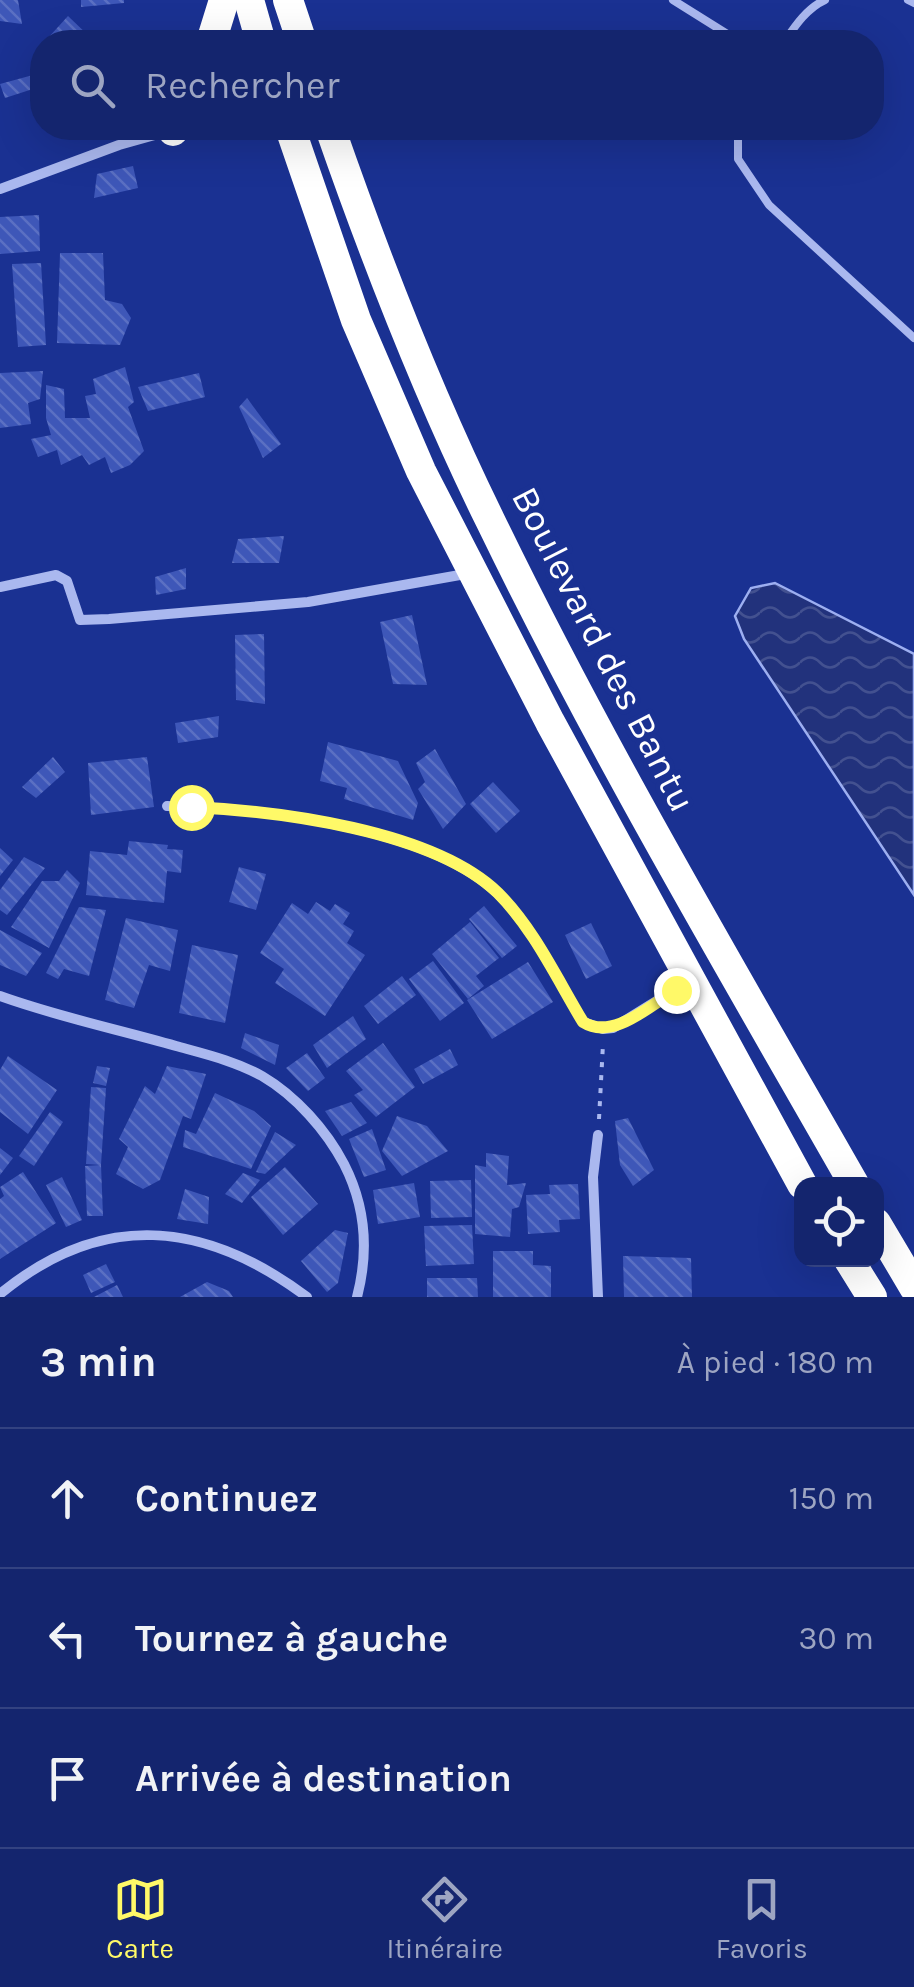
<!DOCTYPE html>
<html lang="fr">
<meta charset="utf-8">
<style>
:root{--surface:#14256e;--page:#213176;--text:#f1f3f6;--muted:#9da5c2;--line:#334281;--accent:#fff968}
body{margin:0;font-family:Karla,sans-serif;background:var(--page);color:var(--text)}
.controls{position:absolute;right:30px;bottom:30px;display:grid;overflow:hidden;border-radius:20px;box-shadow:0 10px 40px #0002}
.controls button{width:90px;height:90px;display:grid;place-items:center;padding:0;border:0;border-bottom:2px solid var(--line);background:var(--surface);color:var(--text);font:50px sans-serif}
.stop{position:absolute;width:30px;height:30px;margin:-22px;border:8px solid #fff968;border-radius:50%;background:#fff}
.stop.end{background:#fff968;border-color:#fff;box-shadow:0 2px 10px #0008}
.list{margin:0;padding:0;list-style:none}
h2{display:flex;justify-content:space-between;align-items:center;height:130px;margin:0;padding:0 40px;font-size:42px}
h2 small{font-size:32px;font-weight:400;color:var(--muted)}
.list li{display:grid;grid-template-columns:65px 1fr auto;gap:30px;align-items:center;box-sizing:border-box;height:140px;padding:0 40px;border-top:2px solid var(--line)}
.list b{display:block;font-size:38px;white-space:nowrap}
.list em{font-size:32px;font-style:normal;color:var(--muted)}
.icon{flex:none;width:55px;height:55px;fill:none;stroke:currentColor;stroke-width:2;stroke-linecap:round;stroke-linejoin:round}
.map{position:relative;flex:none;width:914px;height:1297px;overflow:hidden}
.search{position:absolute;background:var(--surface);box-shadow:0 10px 40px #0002;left:30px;right:30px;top:30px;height:110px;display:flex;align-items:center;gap:25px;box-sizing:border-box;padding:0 35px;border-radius:40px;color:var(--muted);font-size:38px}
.sheet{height:550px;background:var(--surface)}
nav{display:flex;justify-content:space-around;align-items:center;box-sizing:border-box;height:140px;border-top:2px solid var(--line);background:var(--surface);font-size:28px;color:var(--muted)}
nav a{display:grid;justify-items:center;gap:5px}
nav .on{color:var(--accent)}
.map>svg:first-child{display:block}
</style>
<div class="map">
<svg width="914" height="1297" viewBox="0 0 914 1297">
<defs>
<pattern id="water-waves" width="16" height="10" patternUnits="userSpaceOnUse" patternTransform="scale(2.5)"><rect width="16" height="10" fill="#22327c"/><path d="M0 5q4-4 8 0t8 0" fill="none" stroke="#435190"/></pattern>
<pattern id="building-back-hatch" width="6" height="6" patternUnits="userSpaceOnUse" patternTransform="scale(2.5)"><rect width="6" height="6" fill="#3e57b8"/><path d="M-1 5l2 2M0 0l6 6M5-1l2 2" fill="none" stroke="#5b70c3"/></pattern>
</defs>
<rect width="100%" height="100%" fill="#1a3192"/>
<path fill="url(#water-waves)" stroke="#9daff1" stroke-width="2.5" d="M775,583L914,654V895L744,639L735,616L751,588Z"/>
<g fill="url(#building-back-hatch)">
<path d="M0,0H18L22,24L0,21Z"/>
<path d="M81,0H124V3L81,7Z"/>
<path d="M68,16L92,39L89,42H54L48,38Z"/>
<path d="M33,75L39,87L5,98L0,84Z"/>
<path d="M133,166L138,188L94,198L97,174Z"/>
<path d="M39,215L40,251L0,254V217Z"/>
<path d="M60,253H103L105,300L122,304L131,318L120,345L57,343Z"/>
<path d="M41,263L46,345L18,347L12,264Z"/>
<path d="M125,367L134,402L128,407L144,451L130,465L111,473L105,457L89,465L82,455L61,465L57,450L38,457L31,439L51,435L46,418V385L64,389L65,418H90L85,396L96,394L93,379Z"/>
<path d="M43,371L40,399L28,403L31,424L0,428V373Z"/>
<path d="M199,373L205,397L148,411L138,387Z"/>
<path d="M247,398L281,444L263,458L239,407Z"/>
<path d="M284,536L279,563H232L238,539Z"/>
<path d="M186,568V589L156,595L155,577Z"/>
<path d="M412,615L427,685L393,684L380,622Z"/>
<path d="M264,634L265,704L236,700L235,635Z"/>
<path d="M219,716L218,737L178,743L175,723Z"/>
<path d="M328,742L398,761L418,803L413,820L344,799L347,788L320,781Z"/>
<path d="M435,749L466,804L443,829L418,789L425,782L416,763Z"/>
<path d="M53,757L65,772L36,798L22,787Z"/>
<path d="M147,757L154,807L91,815L88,763Z"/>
<path d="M493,782L520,811L496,833L470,804Z"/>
<path d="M129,841L168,845L167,849L183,850L181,873L167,871L164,903L86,895L90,851L127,855Z"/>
<path d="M0,848L13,860L0,876Z"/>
<path d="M24,857L45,868L7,915L0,910V890Z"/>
<path d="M239,867L266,874L256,910L229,902Z"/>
<path d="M67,870L80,883L49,948L11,927L42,881H59Z"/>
<path d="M316,902L330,911L335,904L350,913L343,924L354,931L347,943L365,955L325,1016L275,983L284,969L260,953L292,903L308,914Z"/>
<path d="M484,906L517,946L502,958L469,919Z"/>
<path d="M79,907L106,910L89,976L64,969L58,979L46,973Z"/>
<path d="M126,918L178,930L170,971L149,965L134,1008L105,1000Z"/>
<path d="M470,922L499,958L476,976L484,986L468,999L432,954Z"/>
<path d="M591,923L612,966L586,979L565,935Z"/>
<path d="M0,930L42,953L26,976L0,965Z"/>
<path d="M192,945L238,955L225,1023L179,1013Z"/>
<path d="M433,961L464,1003L440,1021L409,979Z"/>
<path d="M528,962L553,1002L492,1039L467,1000Z"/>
<path d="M402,976L416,995L378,1024L364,1006Z"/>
<path d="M353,1016L366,1039L327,1068L313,1045Z"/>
<path d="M245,1033L279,1045L275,1065L241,1048Z"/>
<path d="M383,1043L415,1087L376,1117L354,1095L363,1090L346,1071Z"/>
<path d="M450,1049L458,1065L423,1084L414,1069Z"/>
<path d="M307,1053L325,1078L308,1091L286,1068Z"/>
<path d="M8,1056L57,1090L28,1134L0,1112V1070Z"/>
<path d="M97,1066L110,1068L106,1086L93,1083Z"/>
<path d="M167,1066L206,1074L191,1119L183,1116L160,1180L143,1189L116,1174L128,1147L119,1139L145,1086L155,1094Z"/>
<path d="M91,1087L106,1088L101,1165L86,1164Z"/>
<path d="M215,1093L254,1111L271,1126L251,1169L183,1147L185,1130L196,1134Z"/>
<path d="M351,1102L367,1123L342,1136L325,1111Z"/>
<path d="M50,1112L63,1122L34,1166L19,1156Z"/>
<path d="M397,1116L427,1126L448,1151L402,1176L382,1151Z"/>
<path d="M628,1118L654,1170L633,1186L620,1165L615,1121Z"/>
<path d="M372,1129L386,1170L364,1177L349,1139Z"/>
<path d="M275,1132L296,1145L265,1174L256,1172Z"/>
<path d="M0,1148L13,1158L0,1175Z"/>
<path d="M486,1153L509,1156L507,1185L526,1183L519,1207L512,1209L510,1237L475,1234V1165L486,1167Z"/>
<path d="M101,1165L103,1216H87L85,1166Z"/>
<path d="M285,1167L318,1204L283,1235L251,1197Z"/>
<path d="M23,1172L56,1223L0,1259V1199L4,1196L0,1187Z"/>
<path d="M243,1173L260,1180L242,1203L225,1194Z"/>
<path d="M62,1177L82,1220L66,1227L46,1185Z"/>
<path d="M471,1180L472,1217L431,1218L430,1181Z"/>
<path d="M414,1183L420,1217L378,1224L373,1190Z"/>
<path d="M578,1184L580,1219L559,1220L560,1232L528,1234L526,1195L550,1194L549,1185Z"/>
<path d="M185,1189L209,1197L208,1224L177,1219Z"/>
<path d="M472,1225L474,1264L426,1266L424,1226Z"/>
<path d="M335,1230L348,1233L338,1283L327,1292L301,1261Z"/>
<path d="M493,1251H533V1265L551,1266V1297H493Z"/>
<path d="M623,1256L691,1258L692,1297H624Z"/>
<path d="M106,1264L115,1282L91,1293L83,1275Z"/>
<path d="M427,1278H477L478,1297H427Z"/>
<path d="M207,1282L229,1291L233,1297H180Z"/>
<path d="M117,1285L123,1297H94Z"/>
</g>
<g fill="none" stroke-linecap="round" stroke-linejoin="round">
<path stroke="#aab8ef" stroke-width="4" stroke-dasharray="5 8" stroke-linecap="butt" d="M599,1119L603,1044"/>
<g stroke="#aab8ef" stroke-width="8">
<path d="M673,0L740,42"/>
<path d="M908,0L914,3"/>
<path d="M784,42C795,26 807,8 825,0"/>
<path d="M738,128V159L769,205L914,338"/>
</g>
<g stroke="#aab8ef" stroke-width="10">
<path d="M0,189L119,145L169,131"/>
<path d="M0,587L56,575L67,581L80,620L109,619L308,602L471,573"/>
<path d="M167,806C259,808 428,827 497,893C534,929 557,979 583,1022L603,1029L613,1028L687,982"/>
<path d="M0,996C58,1017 117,1029 176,1046C205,1054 235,1061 262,1076C296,1096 326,1130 344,1164C366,1207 369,1251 357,1297"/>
<path d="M0,1294C102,1210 204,1220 307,1297"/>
<path d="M598,1297L593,1177L598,1135"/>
</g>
<g stroke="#fff" stroke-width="30">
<path d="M249,0L261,42"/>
<path d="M288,0L302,42"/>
<path d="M211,42L224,0"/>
<path d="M290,128L356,320L421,471L550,722L802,1184"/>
<path d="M330,128C376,260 428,394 490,520C600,747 729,965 854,1184"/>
<path d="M173,131L176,128"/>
<path d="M876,1223L914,1287"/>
<path d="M849,1260L872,1297"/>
</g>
</g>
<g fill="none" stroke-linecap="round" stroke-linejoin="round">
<path stroke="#fff968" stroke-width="12" d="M191,807C278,811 433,830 498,893C534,929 557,979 583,1022C613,1041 650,1005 676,990"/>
</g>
<g text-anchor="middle" stroke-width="10" stroke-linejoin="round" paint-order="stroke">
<g font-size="38" fill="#fff" stroke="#1a3192">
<text transform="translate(604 649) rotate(63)" y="13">Boulevard des Bantu</text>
</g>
</g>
</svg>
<div class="controls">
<button><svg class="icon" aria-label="locate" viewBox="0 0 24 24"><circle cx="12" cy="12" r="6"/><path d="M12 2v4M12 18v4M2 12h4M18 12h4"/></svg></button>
</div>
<div class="stop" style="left:191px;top:807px"></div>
<div class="stop end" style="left:676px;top:990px"></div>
<div class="search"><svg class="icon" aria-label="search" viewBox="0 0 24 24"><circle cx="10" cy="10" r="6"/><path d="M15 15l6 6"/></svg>Rechercher</div>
</div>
<section class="sheet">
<h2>3 min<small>À pied · 180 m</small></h2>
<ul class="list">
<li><svg class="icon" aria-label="ahead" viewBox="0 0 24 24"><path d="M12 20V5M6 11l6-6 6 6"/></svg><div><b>Continuez</b></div><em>150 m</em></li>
<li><svg class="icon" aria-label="left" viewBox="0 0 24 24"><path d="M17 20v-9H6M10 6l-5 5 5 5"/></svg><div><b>Tournez à gauche</b></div><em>30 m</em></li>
<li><svg class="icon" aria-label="arrive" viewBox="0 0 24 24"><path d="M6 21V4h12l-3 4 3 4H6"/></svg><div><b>Arrivée à destination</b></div></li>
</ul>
</section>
<nav>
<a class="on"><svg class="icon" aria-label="map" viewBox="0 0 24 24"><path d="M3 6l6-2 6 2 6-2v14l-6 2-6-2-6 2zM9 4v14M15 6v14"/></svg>Carte</a>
<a><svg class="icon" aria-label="directions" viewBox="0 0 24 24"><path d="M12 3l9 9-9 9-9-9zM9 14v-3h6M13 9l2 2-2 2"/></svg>Itinéraire</a>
<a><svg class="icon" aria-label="saved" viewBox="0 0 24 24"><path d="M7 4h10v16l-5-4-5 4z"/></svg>Favoris</a>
</nav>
